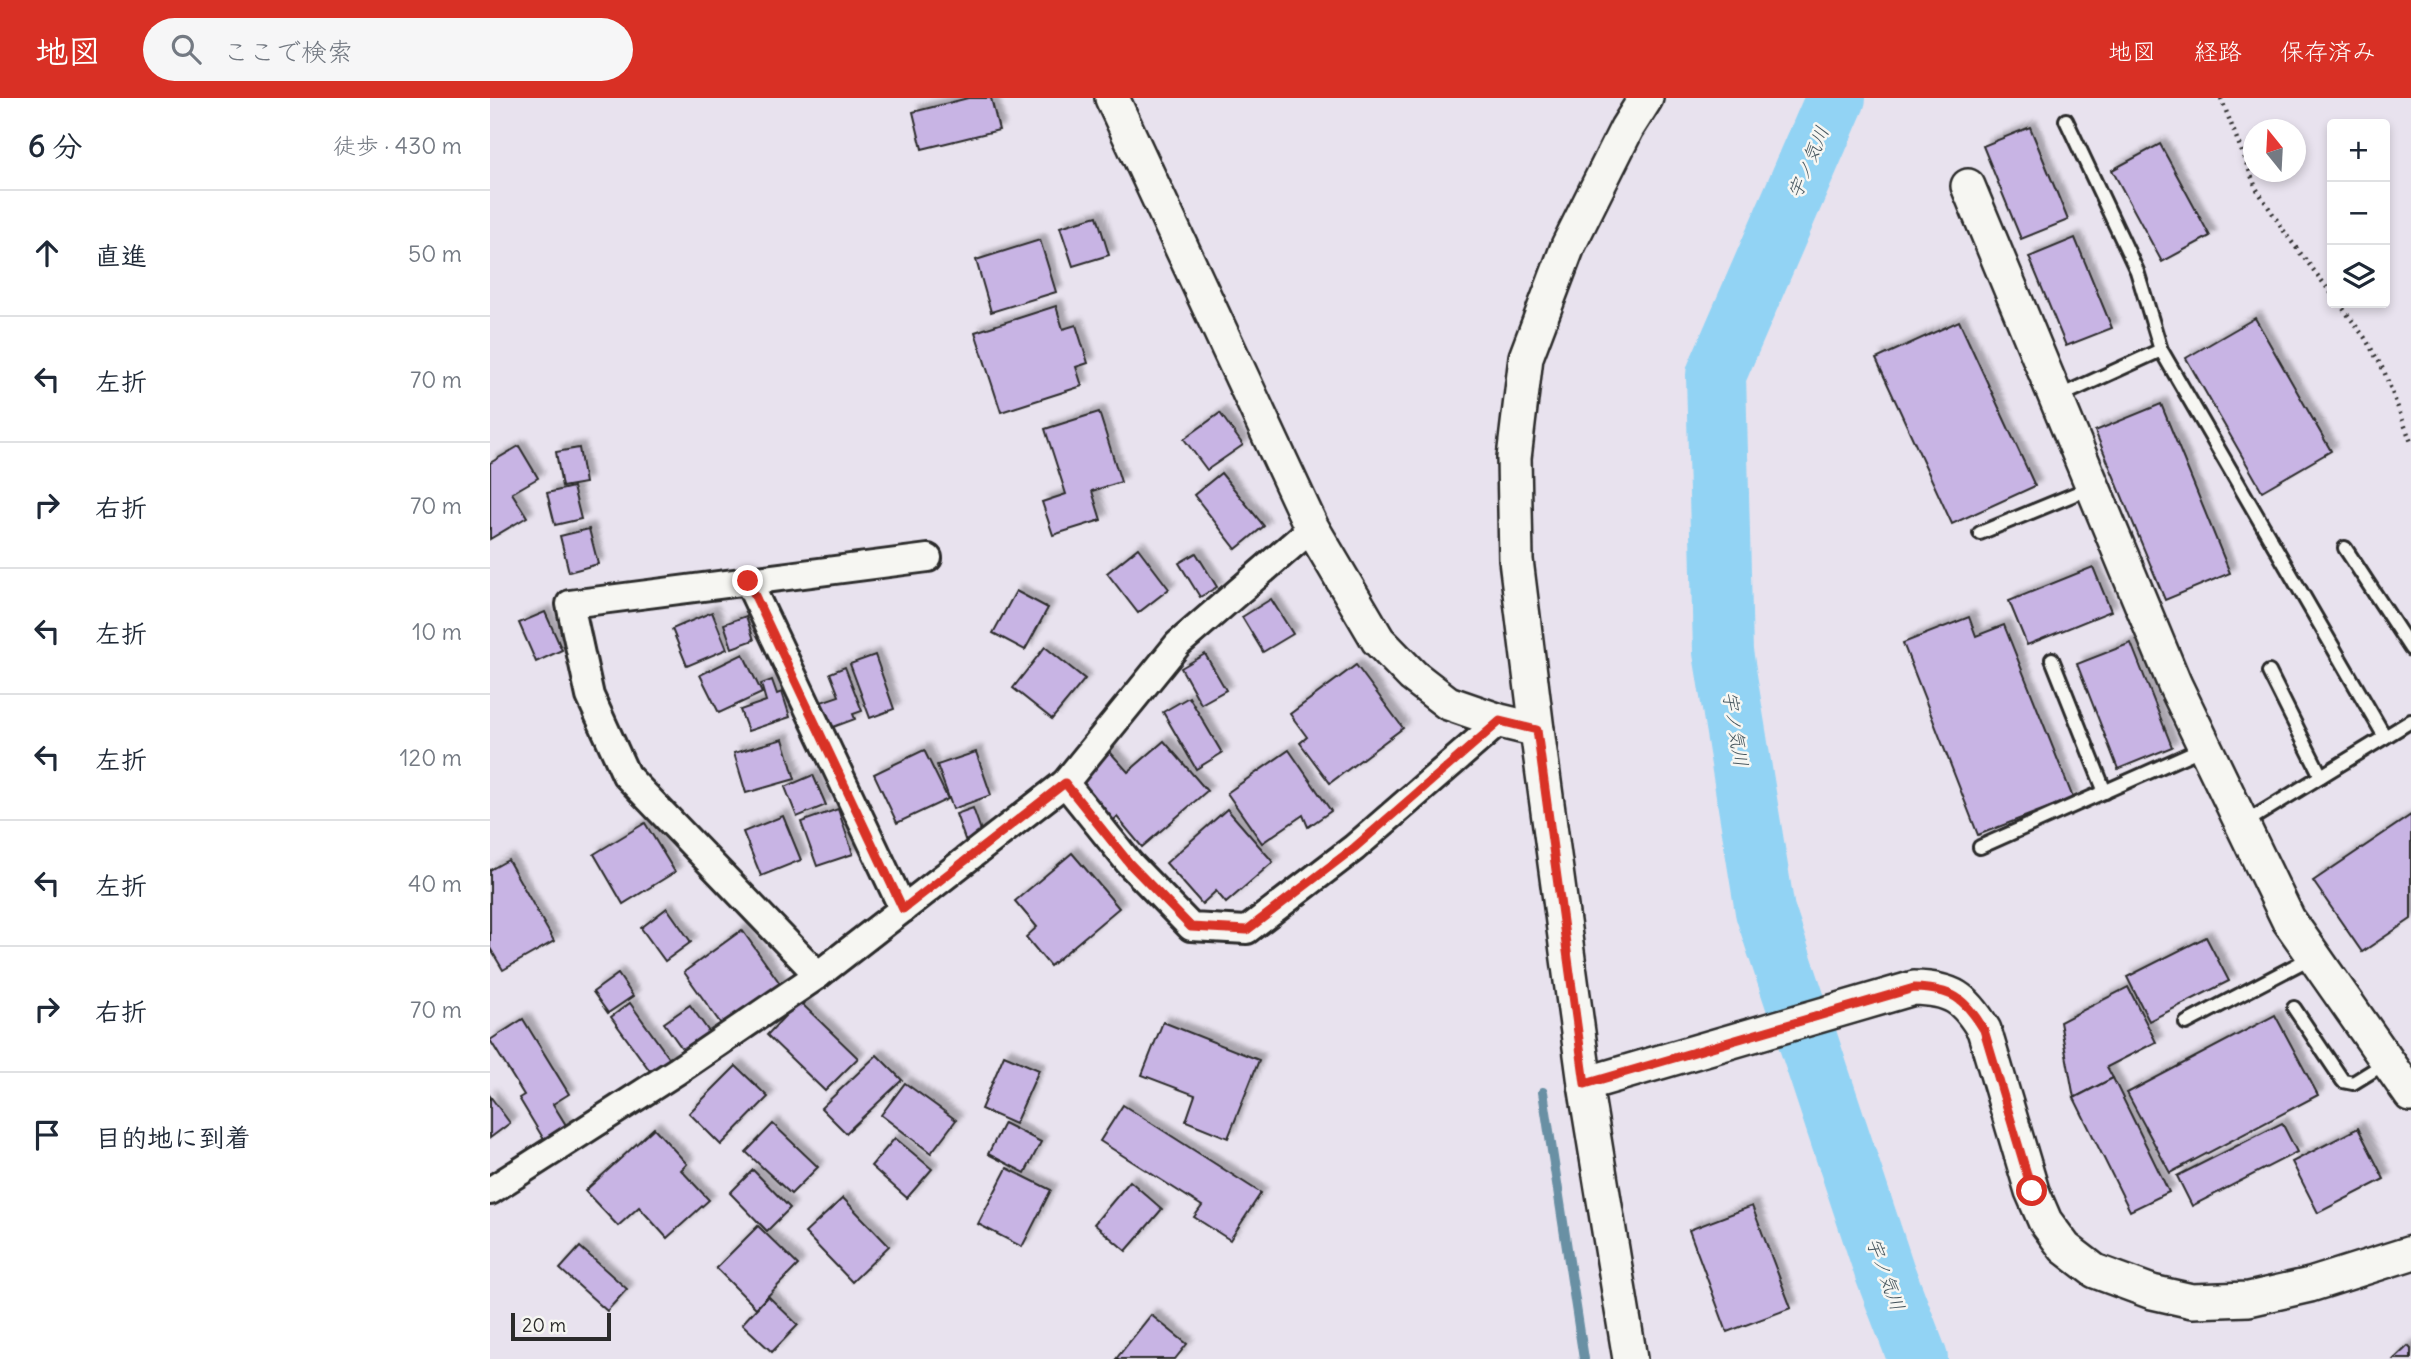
<!DOCTYPE html>
<html lang="ja">
<meta charset="utf-8">
<style>
:root{--surface:#fff;--page:#f6f6f7;--text:#1f2937;--muted:#747a83;--line:#e0e1e3;--accent:#d93025}
body{margin:0;font-family:Delius,"Klee One",sans-serif;background:var(--page);color:var(--text)}
.controls{position:absolute;right:21px;top:21px;display:grid;overflow:hidden;border-radius:7px;box-shadow:0 4px 10px #0003}
.controls button{width:63px;height:63px;display:grid;place-items:center;padding:0;border:0;border-bottom:2px solid var(--line);background:var(--surface);color:var(--text);font:35px sans-serif}
.compass{position:absolute;left:1753px;top:21px;width:63px;height:63px;border-radius:50%;background:var(--surface);box-shadow:0 4px 10px #0003;rotate:342deg}
.scale{position:absolute;left:21px;bottom:18px;width:100px;box-sizing:border-box;padding-left:7px;border:4px solid #2b2b2b;border-top:0;font-size:19px;line-height:24px;white-space:nowrap;color:#2b2b2b;-webkit-text-stroke:5px #f6f6f2;paint-order:stroke}
.stop{position:absolute;width:21px;height:21px;margin:-16px;border:5px solid #d93025;border-radius:50%;background:#fff}
.stop.end{background:#d93025;border-color:#fff;box-shadow:0 2px 7px #0008}
.list{margin:0;padding:0;list-style:none}
h2{display:flex;justify-content:space-between;align-items:center;height:91px;margin:0;padding:0 28px;font-size:30px}
h2 small{font-size:23px;font-weight:400;color:var(--muted)}
.list li{display:grid;grid-template-columns:46px 1fr auto;gap:21px;align-items:center;box-sizing:border-box;height:126px;padding:0 28px;border-top:2px solid var(--line)}
.list b{display:block;font-size:26px;white-space:nowrap}
.list em{font-size:23px;font-style:normal;color:var(--muted)}
.icon{flex:none;width:38px;height:38px;fill:none;stroke:currentColor;stroke-width:2;stroke-linecap:round;stroke-linejoin:round}
.map{position:relative;flex:none;width:1921px;height:1261px;overflow:hidden}
header{display:flex;align-items:center;gap:42px;box-sizing:border-box;height:98px;padding:0 35px;background:var(--accent);color:#fff}
header strong{font-size:33px}
nav{display:flex;gap:38px;margin-inline-start:auto;font-size:24px}
.search{width:490px;height:63px;background:var(--page);display:flex;align-items:center;gap:18px;box-sizing:border-box;padding:0 24px;border-radius:38px;color:var(--muted);font-size:26px}
main{display:flex}
aside{flex:1;background:var(--surface)}
.map>svg:first-child{display:block}
</style>
<header>
<strong>地図</strong>
<div class="search"><svg class="icon" aria-label="search" viewBox="0 0 24 24"><circle cx="10" cy="10" r="6"/><path d="M15 15l6 6"/></svg>ここで検索</div>
<nav><a>地図</a><a>経路</a><a>保存済み</a></nav>
</header>
<main>
<aside>
<h2>6 分<small>徒歩 · 430 m</small></h2>
<ul class="list">
<li><svg class="icon" aria-label="ahead" viewBox="0 0 24 24"><path d="M12 20V5M6 11l6-6 6 6"/></svg><div><b>直進</b></div><em>50 m</em></li>
<li><svg class="icon" aria-label="left" viewBox="0 0 24 24"><path d="M17 20v-9H6M10 6l-5 5 5 5"/></svg><div><b>左折</b></div><em>70 m</em></li>
<li><svg class="icon" aria-label="right" viewBox="0 0 24 24"><path d="M7 20v-9h11M14 6l5 5-5 5"/></svg><div><b>右折</b></div><em>70 m</em></li>
<li><svg class="icon" aria-label="left" viewBox="0 0 24 24"><path d="M17 20v-9H6M10 6l-5 5 5 5"/></svg><div><b>左折</b></div><em>10 m</em></li>
<li><svg class="icon" aria-label="left" viewBox="0 0 24 24"><path d="M17 20v-9H6M10 6l-5 5 5 5"/></svg><div><b>左折</b></div><em>120 m</em></li>
<li><svg class="icon" aria-label="left" viewBox="0 0 24 24"><path d="M17 20v-9H6M10 6l-5 5 5 5"/></svg><div><b>左折</b></div><em>40 m</em></li>
<li><svg class="icon" aria-label="right" viewBox="0 0 24 24"><path d="M7 20v-9h11M14 6l5 5-5 5"/></svg><div><b>右折</b></div><em>70 m</em></li>
<li><svg class="icon" aria-label="arrive" viewBox="0 0 24 24"><path d="M6 21V4h12l-3 4 3 4H6"/></svg><div><b>目的地に到着</b></div></li>
</ul>
</aside>
<div class="map">
<svg width="1921" height="1261" viewBox="0 0 1921 1261">
<defs>
<filter id="shadow"><feDropShadow dx="6" dy="-6" stdDeviation="2" flood-color="#0004"/></filter>
</defs>
<rect width="100%" height="100%" fill="#e8e2ee"/>
<filter id="ink" filterUnits="userSpaceOnUse"><feTurbulence type="fractalNoise" baseFrequency=".0143" numOctaves="2"/><feDisplacementMap in="SourceGraphic" scale="14" xChannelSelector="R" yChannelSelector="G"/><feConvolveMatrix kernelMatrix="1 2 1 2 8 2 1 2 1" color-interpolation-filters="sRGB"/></filter>
<g filter="url(#ink)">
<g fill="none" stroke-linecap="round" stroke-linejoin="round">
<path stroke="#6990a4" stroke-width="10" d="M1053,994L1094,1261"/>
<path stroke="#92d3f4" stroke-width="60" d="M1346,0L1226,277L1233,554L1275,813L1395,1175L1428,1261"/>
</g>
<g fill="#c8b4e4" stroke="#2b2b2b" stroke-width="2" filter="url(#shadow)">
<path d="M478,0H501L509,32L432,51L423,14Z"/>
<path d="M1540,29L1578,122L1531,141L1493,48Z"/>
<path d="M1670,46L1720,138L1672,164L1622,72Z"/>
<path d="M607,118L619,157L583,168L570,129Z"/>
<path d="M1585,140L1622,230L1576,248L1539,159Z"/>
<path d="M550,142L566,194L501,214L486,162Z"/>
<path d="M566,208L573,231L586,227L598,265L586,269L592,288L511,314L485,234Z"/>
<path d="M1765,220L1841,353L1772,393L1696,260Z"/>
<path d="M1469,223L1545,388L1462,426L1386,261Z"/>
<path d="M1671,306L1740,475L1675,502L1605,333Z"/>
<path d="M609,314L631,384L602,393L611,422L563,437L552,404L576,396L555,331Z"/>
<path d="M730,315L753,347L717,372L694,341Z"/>
<path d="M29,348L48,380L22,395L37,419L0,441V365Z"/>
<path d="M89,350L95,385L72,389L66,354Z"/>
<path d="M731,375L774,428L746,451L704,397Z"/>
<path d="M83,389L91,421L65,427L57,395Z"/>
<path d="M99,431L108,466L79,474L70,438Z"/>
<path d="M648,450L679,491L648,515L617,475Z"/>
<path d="M706,455L727,489L710,499L689,465Z"/>
<path d="M1603,469L1621,513L1537,547L1519,503Z"/>
<path d="M526,493L558,510L535,552L503,535Z"/>
<path d="M781,501L803,536L773,554L752,519Z"/>
<path d="M55,514L72,552L46,564L29,525Z"/>
<path d="M222,514L237,551L197,568L182,531Z"/>
<path d="M256,518L264,542L242,550L234,526Z"/>
<path d="M1479,519L1486,538L1514,527L1583,700L1488,737L1413,545Z"/>
<path d="M1641,545L1682,649L1628,671L1587,566Z"/>
<path d="M555,549L595,581L562,621L523,590Z"/>
<path d="M253,556L272,595L229,615L210,577Z"/>
<path d="M715,556L736,592L711,606L691,570Z"/>
<path d="M385,557L404,611L380,620L360,566Z"/>
<path d="M866,567L913,630L840,685L810,645L817,639L800,616Z"/>
<path d="M355,569L372,613L363,616L365,621L338,631L328,605L349,598L340,575Z"/>
<path d="M282,582L287,596L292,594L300,619L258,633L250,612L276,603L271,586Z"/>
<path d="M699,599L732,655L706,671L673,614Z"/>
<path d="M293,641L305,681L256,695L244,655Z"/>
<path d="M674,643L717,693L652,749L627,719L622,724L586,683L620,654L638,674Z"/>
<path d="M434,652L458,701L407,725L384,676Z"/>
<path d="M799,652L841,713L818,729L813,717L772,745L737,695Z"/>
<path d="M486,654L501,697L463,711L447,667Z"/>
<path d="M323,677L336,707L307,719L295,689Z"/>
<path d="M483,710L494,741L477,747L466,716Z"/>
<path d="M348,711L363,756L327,768L311,724Z"/>
<path d="M737,711L783,764L736,805L726,793L712,806L676,765Z"/>
<path d="M1921,717V821L1872,854L1823,783Z"/>
<path d="M293,718L311,762L271,778L253,734Z"/>
<path d="M155,725L185,774L133,806L104,756Z"/>
<path d="M582,755L629,810L560,868L536,839L547,829L525,803Z"/>
<path d="M18,762L64,843L13,872L0,850V772Z"/>
<path d="M177,810L201,844L175,863L151,830Z"/>
<path d="M252,832L294,891L236,933L194,874Z"/>
<path d="M1716,839L1739,883L1659,923L1637,879Z"/>
<path d="M128,876L143,898L118,915L103,894Z"/>
<path d="M1638,889L1666,944L1617,969L1623,980L1584,1000L1570,924Z"/>
<path d="M309,903L368,960L335,993L277,937Z"/>
<path d="M140,905L182,964L163,977L121,919Z"/>
<path d="M200,907L222,938L196,956L174,925Z"/>
<path d="M1785,917L1828,997L1680,1075L1637,995Z"/>
<path d="M33,921L79,996L63,1006L79,1032L56,1045L29,1000L34,997L0,942Z"/>
<path d="M673,924L769,962L738,1040L696,1023L705,997L652,977Z"/>
<path d="M387,957L412,982L356,1035L331,1010Z"/>
<path d="M514,957L549,972L525,1026L491,1011Z"/>
<path d="M246,968L278,999L231,1047L199,1015Z"/>
<path d="M1623,980L1679,1094L1640,1113L1584,1000Z"/>
<path d="M415,985L466,1022L441,1055L391,1017Z"/>
<path d="M0,998L20,1025L0,1040Z"/>
<path d="M633,1007L771,1095L740,1142L704,1119L712,1108L610,1043Z"/>
<path d="M514,1025L551,1044L535,1075L498,1056Z"/>
<path d="M1792,1025L1807,1054L1702,1108L1687,1078Z"/>
<path d="M283,1026L328,1069L301,1096L256,1054Z"/>
<path d="M164,1030L197,1066L191,1072L219,1102L177,1140L149,1109L128,1128L95,1093Z"/>
<path d="M1868,1030L1894,1081L1828,1115L1802,1064Z"/>
<path d="M405,1040L442,1071L417,1100L381,1068Z"/>
<path d="M517,1070L561,1092L532,1149L488,1126Z"/>
<path d="M263,1072L300,1110L277,1133L240,1095Z"/>
<path d="M640,1083L672,1111L636,1153L604,1126Z"/>
<path d="M353,1100L399,1148L362,1184L315,1135Z"/>
<path d="M1262,1108L1301,1210L1237,1234L1199,1132Z"/>
<path d="M268,1128L308,1167L266,1210L226,1170Z"/>
<path d="M90,1149L137,1191L117,1213L70,1171Z"/>
<path d="M278,1198L308,1227L282,1254L252,1226Z"/>
<path d="M661,1217L697,1246L685,1261H626Z"/>
<path d="M1918,1248L1921,1251V1261H1904Z"/>
</g>
<g fill="none" stroke-linecap="round" stroke-linejoin="round">
<g stroke="#2b2b2b" stroke-width="18">
<g id="service">
<path d="M1576,22L1647,173L1671,252"/>
<path d="M1568,299L1671,252L1895,639"/>
<path d="M1490,435L1602,389"/>
<path d="M1855,450L1921,551"/>
<path d="M1562,561L1615,694"/>
<path d="M1779,574L1831,678"/>
<path d="M1753,726L1921,623"/>
<path d="M1490,749L1715,649"/>
<path d="M1804,910L1853,983L1863,985L1897,964"/>
<path d="M1696,925L1824,858"/>
</g>
</g>
<g stroke="#2b2b2b" stroke-width="32">
<g id="minor">
<path d="M258,483L413,811"/>
<path d="M575,685L640,766L701,829L757,832L864,750L1010,623"/>
<path d="M328,877L136,677L100,598L80,506L438,460"/>
<path d="M0,1093L187,973L328,877L575,685L688,546L822,430"/>
</g>
</g>
<g stroke="#2b2b2b" stroke-width="38">
<g id="tertiary">
<path d="M622,0L822,430L888,542L923,578L958,605L1010,623L1047,632"/>
<path d="M1478,88L1685,587L1798,821L1921,997"/>
<path d="M1095,986L1424,890C1462,891 1475,900 1494,932L1542,1093L1555,1123L1575,1150L1605,1173L1662,1194L1702,1203L1759,1201L1820,1187L1921,1155"/>
<path d="M1140,1261L1095,986L1047,632L1026,462L1024,360L1036,259L1078,148L1137,30L1156,0"/>
</g>
</g>
<g stroke="#2b2b2b" stroke-width="4.5" stroke-dasharray="2 5" stroke-linecap="butt">
<path d="M1731,0L1766,90L1798,139L1842,196"/>
<path d="M1849,205L1875,240L1894,273L1921,344"/>
</g>
<use href="#service" stroke="#f6f6f2" stroke-width="12"/>
<use href="#minor" stroke="#f6f6f2" stroke-width="26"/>
<use href="#tertiary" stroke="#f6f6f2" stroke-width="33"/>
</g>
</g>
<g fill="none" stroke-linecap="round" stroke-linejoin="round" filter="url(#ink)">
<path stroke="#d93025" stroke-width="9" d="M258,483L413,811L575,685L640,766L701,829L757,832L864,750L1010,623L1047,632L1095,986L1424,890C1462,891 1475,900 1494,932L1542,1093"/>
</g>
<g text-anchor="middle" stroke-width="5" stroke-linejoin="round" paint-order="stroke">
<g font-size="19" font-style="italic" fill="#45555d" stroke="#f6f6f2">
<text transform="translate(1318 64) rotate(-67)" y="7">宇ノ気川</text>
<text transform="translate(1246 631) rotate(81)" y="7">宇ノ気川</text>
<text transform="translate(1396 1176) rotate(70)" y="7">宇ノ気川</text>
</g>
</g>
</svg>
<div class="controls">
<button>+</button>
<button>−</button>
<button><svg class="icon" aria-label="layers" viewBox="0 0 24 24"><path d="M12 4l9 5-9 5-9-5zM3 14l9 5 9-5"/></svg></button>
</div>
<svg class="compass" viewBox="-18 -18 36 36"><path d="M0-13l5 13h-10z" fill="#e53935"/><path d="M0 13l5-13h-10z" fill="#747a83"/></svg>
<div class="scale">20 m</div>
<div class="stop" style="left:1542px;top:1093px"></div>
<div class="stop end" style="left:258px;top:483px"></div>
</div>
</main>
